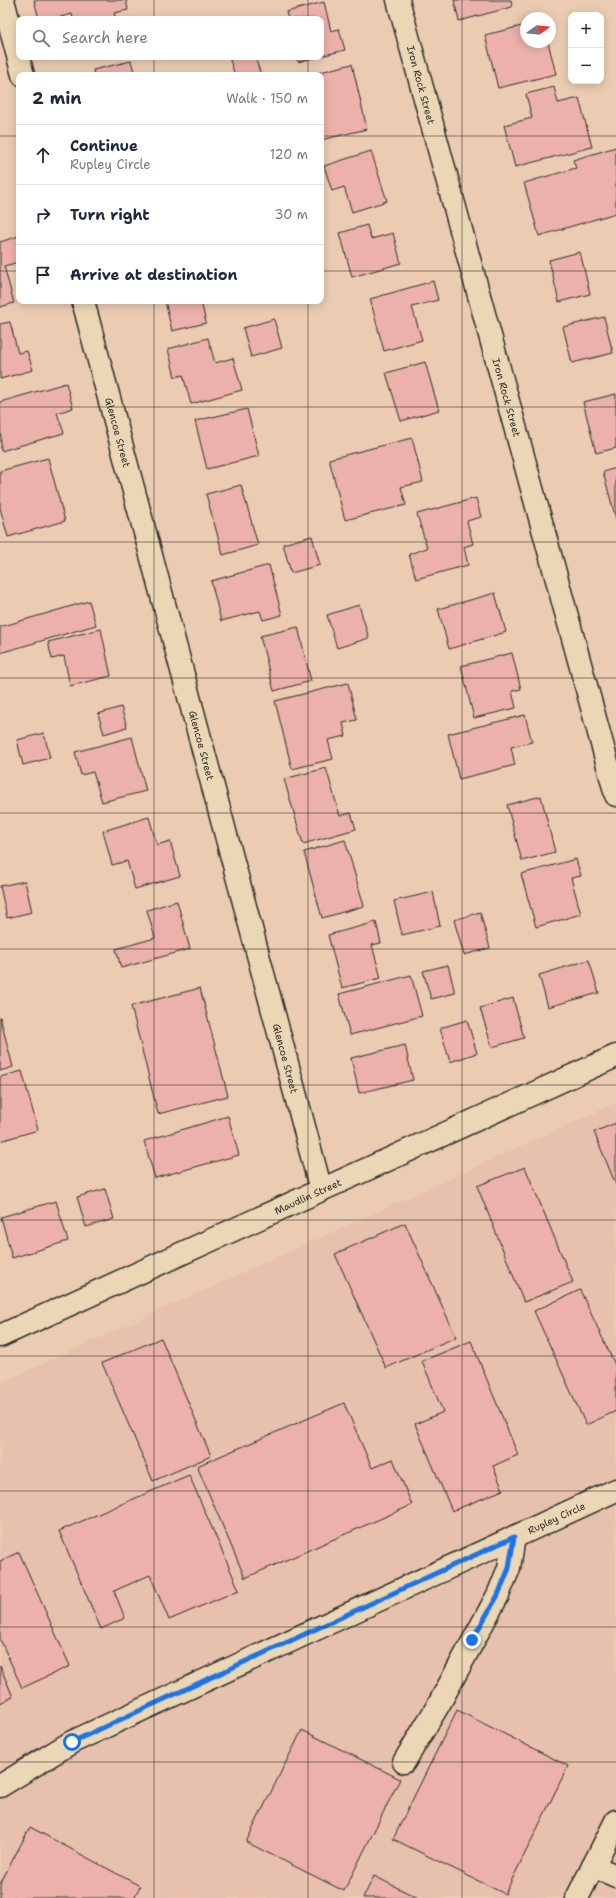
<!DOCTYPE html>
<meta charset="utf-8">
<style>
:root{--surface:#fff;--page:#f6f6f7;--text:#1f2937;--muted:#747a83;--line:#e0e1e3}
body{margin:0;font-family:"Shantell Sans",sans-serif;background:var(--page);color:var(--text)}
.controls{position:absolute;right:12px;top:12px;display:grid;overflow:hidden;border-radius:8px;box-shadow:0 2px 10px #0003}
.controls button{width:36px;height:36px;display:grid;place-items:center;padding:0;border:0;border-bottom:1px solid var(--line);background:var(--surface);color:var(--text);font:20px sans-serif}
.compass{position:absolute;left:520px;top:12px;width:36px;height:36px;border-radius:50%;background:var(--surface);box-shadow:0 2px 10px #0003;rotate:75deg}
.stop{position:absolute;width:12px;height:12px;margin:-9px;border:3px solid #1a73e8;border-radius:50%;background:#fff}
.stop.end{background:#1a73e8;border-color:#fff;box-shadow:0 1px 4px #0008}
.list{margin:0;padding:0;list-style:none}
h2{display:flex;justify-content:space-between;align-items:center;height:52px;margin:0;padding:0 16px;font-size:17px}
h2 small{font-size:13px;font-weight:400;color:var(--muted)}
.list li{display:grid;grid-template-columns:26px 1fr auto;gap:12px;align-items:center;box-sizing:border-box;height:60px;padding:0 16px;border-top:1px solid var(--line)}
.list b{display:block;font-size:15px;white-space:nowrap}
.list p{margin:0;font-size:13px;white-space:nowrap;color:var(--muted)}
.list em{font-size:13px;font-style:normal;color:var(--muted)}
.icon{flex:none;width:22px;height:22px;fill:none;stroke:currentColor;stroke-width:2;stroke-linecap:round;stroke-linejoin:round}
.map{position:relative;flex:none;width:616px;height:1898px;overflow:hidden}
.search{position:absolute;background:var(--surface);box-shadow:0 2px 10px #0003;left:16px;top:16px;width:308px;height:44px;display:flex;align-items:center;gap:10px;box-sizing:border-box;padding:0 14px;border-radius:8px;color:var(--muted);font-size:15px}
.panel{position:absolute;background:var(--surface);box-shadow:0 2px 10px #0003;left:16px;top:72px;width:308px;height:232px;border-radius:8px}
.map>svg:first-child{display:block}
</style>
<div class="map">
<svg width="616" height="1898" viewBox="0 0 616 1898">
<rect width="100%" height="100%" fill="#ebccb2"/>
<filter id="ink" filterUnits="userSpaceOnUse"><feTurbulence type="fractalNoise" baseFrequency=".025" numOctaves="2"/><feDisplacementMap in="SourceGraphic" scale="8" xChannelSelector="R" yChannelSelector="G"/><feConvolveMatrix kernelMatrix="1 2 1 2 8 2 1 2 1" color-interpolation-filters="sRGB"/></filter>
<g filter="url(#ink)">
<path fill="#e7c1ad" d="M616,1103V1898H0V1383Z"/>
<g fill="#ecb1aa" stroke="#2b2b2b">
<path d="M34,0H126L128,10L114,13L116,19H73L72,14L53,19H39Z"/>
<path d="M454,0H511L512,7L459,21Z"/>
<path d="M324,2L331,31L339,29L345,50L321,56V19H288L286,12Z"/>
<path d="M526,25V42H548L556,74L498,88L485,35Z"/>
<path d="M229,57H255L261,75H235Z"/>
<path d="M297,57H317L298,62Z"/>
<path d="M131,61L135,75H94L93,70Z"/>
<path d="M352,64L367,129L321,140V75H308Z"/>
<path d="M554,87L558,103L579,98L592,147L515,167L504,125L532,118L526,94Z"/>
<path d="M616,147V213L539,236L524,183L576,168L573,160Z"/>
<path d="M371,151L387,201L352,212L344,187L332,191L324,166Z"/>
<path d="M367,225L371,239L393,233L401,263L352,277L340,233Z"/>
<path d="M19,236V262L4,266L14,303L0,307V242Z"/>
<path d="M580,252L590,294L559,302L549,260Z"/>
<path d="M433,281L438,300L412,307L422,340L384,351L370,299Z"/>
<path d="M165,301H201L206,323L172,331Z"/>
<path d="M604,317L613,353L572,363L563,327Z"/>
<path d="M274,319L282,348L251,357L243,328Z"/>
<path d="M10,322L18,353L27,351L33,370L0,379V324Z"/>
<path d="M208,338L215,363L233,358L242,390L191,404L183,375L175,377L168,349Z"/>
<path d="M425,362L439,410L401,421L386,373Z"/>
<path d="M66,383L73,408L57,413L64,433L1,451L0,402Z"/>
<path d="M616,394V448L596,453L583,402Z"/>
<path d="M247,409L259,456L207,469L195,421Z"/>
<path d="M412,438L423,482L401,487L406,505L345,520L329,459Z"/>
<path d="M48,458L65,521L8,537L0,508V471Z"/>
<path d="M616,468V519L603,472Z"/>
<path d="M241,485L258,545L223,555L206,494Z"/>
<path d="M476,498L481,517L467,521L473,544L464,547L468,565L416,579L409,554L427,548L417,514Z"/>
<path d="M312,536L320,565L291,573L283,544Z"/>
<path d="M269,565L282,615L263,620L260,611L221,621L211,581Z"/>
<path d="M495,593L506,632L449,649L438,609Z"/>
<path d="M89,601L96,625L0,653V627Z"/>
<path d="M359,605L369,638L337,648L327,615Z"/>
<path d="M298,627L311,681L274,691L260,636Z"/>
<path d="M101,629L111,676L70,686L64,656L52,659L48,642Z"/>
<path d="M512,653L521,689L512,691L516,708L474,718L461,666Z"/>
<path d="M348,683L357,720L343,723L346,736L328,740L333,759L292,769L275,701Z"/>
<path d="M121,707L127,727L104,734L98,714Z"/>
<path d="M525,715L532,742L511,747L515,765L459,779L448,734Z"/>
<path d="M44,733L50,758L23,765L17,740Z"/>
<path d="M132,737L146,791L102,802L93,772L81,775L75,752Z"/>
<path d="M326,768L340,816L351,813L356,829L303,844L284,779Z"/>
<path d="M541,796L555,852L522,861L507,805Z"/>
<path d="M149,817L157,845L170,841L180,876L135,889L127,861L112,865L103,831Z"/>
<path d="M345,840L364,906L322,918L304,852Z"/>
<path d="M576,859L581,876L571,878L581,914L536,927L521,874Z"/>
<path d="M25,881L32,912L7,918L0,886Z"/>
<path d="M433,892L440,926L402,935L394,901Z"/>
<path d="M177,901L190,949L121,968L116,949L155,938L147,910Z"/>
<path d="M480,912L490,948L464,955L454,920Z"/>
<path d="M376,922L381,943L372,945L381,978L342,988L328,935Z"/>
<path d="M589,960L599,993L548,1007L539,975Z"/>
<path d="M448,965L455,993L431,999L423,971Z"/>
<path d="M411,975L422,1016L350,1035L339,994Z"/>
<path d="M200,988L228,1096L158,1114L131,1006Z"/>
<path d="M513,998L524,1038L492,1047L480,1008Z"/>
<path d="M0,1017L13,1067L0,1071Z"/>
<path d="M467,1020L477,1053L450,1062L440,1028Z"/>
<path d="M405,1045L413,1080L359,1093L351,1058Z"/>
<path d="M22,1071L38,1130L0,1141V1077Z"/>
<path d="M228,1116L239,1155L155,1178L144,1141Z"/>
<path d="M616,1123V1185L594,1132Z"/>
<path d="M525,1167L573,1282L524,1302L477,1186Z"/>
<path d="M105,1189L114,1219L86,1227L77,1197Z"/>
<path d="M56,1201L68,1241L12,1258L1,1217Z"/>
<path d="M405,1223L456,1337L386,1368L335,1254Z"/>
<path d="M580,1290L616,1367V1411L586,1425L534,1311Z"/>
<path d="M161,1338L211,1456L153,1481L102,1363Z"/>
<path d="M471,1341L518,1455L493,1466L503,1490L452,1511L415,1424L443,1412L422,1361Z"/>
<path d="M344,1403L372,1468L393,1459L412,1505L245,1578L197,1466Z"/>
<path d="M189,1475L239,1590L169,1620L150,1575L114,1591L125,1618L101,1629L59,1531Z"/>
<path d="M19,1552L70,1666L22,1688L0,1639V1561Z"/>
<path d="M0,1666L13,1697L0,1703Z"/>
<path d="M457,1710L568,1766L505,1894L393,1839Z"/>
<path d="M302,1730L400,1779L344,1891L246,1842Z"/>
<path d="M30,1827L140,1886L134,1898H0V1884Z"/>
<path d="M374,1876L418,1898H363Z"/>
</g>
<g fill="none" stroke-linecap="round" stroke-linejoin="round">
<g stroke="#2b2b2b" stroke-width="25">
<g id="minor">
<path d="M3,0L23,75"/>
<path id="s1" d="M398,0L616,795"/>
<path id="s2" d="M83,301L321,1190"/>
<path id="s3" d="M0,1336L616,1056"/>
<path d="M404,1762L439,1704L498,1595L509,1568L514,1537"/>
<path id="s4" d="M0,1786L72,1742L616,1490"/>
<path d="M593,1866L616,1876"/>
<path d="M577,1898L616,1821"/>
</g>
</g>
<use href="#minor" stroke="#ebd7b5" stroke-width="22"/>
</g>
</g>
<g fill="none" stroke-linecap="round" stroke-linejoin="round" filter="url(#ink)">
<path stroke="#1a73e8" stroke-width="5" d="M72,1742L514,1537L509,1568L498,1595L472,1640"/>
</g>
<path fill="none" stroke="#2b2b2b" stroke-width="1" stroke-opacity="0.55" d="M154,0V19M308,0V19M462,0V1898M154,57V75M308,57V75M0,136H19M321,136H616M0,271H19M321,271H616M154,301V1898M308,301V1898M0,407H616M0,542H616M0,678H616M0,813H616M0,949H616M0,1085H616M0,1220H616M0,1356H616M0,1491H616M0,1627H616M0,1762H616"/>
<g text-anchor="middle" stroke-width="4" stroke-linejoin="round" paint-order="stroke">
<g font-size="10" fill="#2b2b2b" stroke="#ebd7b5">
<text dy="4" stroke="none"><textPath href="#s1" startOffset="88">Iron Rock Street</textPath></text>
<text dy="4" stroke="none"><textPath href="#s1" startOffset="412">Iron Rock Street</textPath></text>
<text dy="4" stroke="none"><textPath href="#s2" startOffset="136">Glencoe Street</textPath></text>
<text dy="4" stroke="none"><textPath href="#s2" startOffset="460">Glencoe Street</textPath></text>
<text dy="4" stroke="none"><textPath href="#s2" startOffset="784">Glencoe Street</textPath></text>
<text dy="4" stroke="none"><textPath href="#s3" startOffset="338">Maudlin Street</textPath></text>
<text dy="4" stroke="none"><textPath href="#s4" startOffset="618">Rupley Circle</textPath></text>
</g>
</g>
</svg>
<div class="controls">
<button>+</button>
<button>−</button>
</div>
<svg class="compass" viewBox="-18 -18 36 36"><path d="M0-13l5 13h-10z" fill="#e53935"/><path d="M0 13l5-13h-10z" fill="#747a83"/></svg>
<div class="stop" style="left:72px;top:1742px"></div>
<div class="stop end" style="left:472px;top:1640px"></div>
<div class="search"><svg class="icon" aria-label="search" viewBox="0 0 24 24"><circle cx="10" cy="10" r="6"/><path d="M15 15l6 6"/></svg>Search here</div>
<section class="panel">
<h2>2 min<small>Walk · 150 m</small></h2>
<ul class="list">
<li><svg class="icon" aria-label="ahead" viewBox="0 0 24 24"><path d="M12 20V5M6 11l6-6 6 6"/></svg><div><b>Continue</b><p>Rupley Circle</p></div><em>120 m</em></li>
<li><svg class="icon" aria-label="right" viewBox="0 0 24 24"><path d="M7 20v-9h11M14 6l5 5-5 5"/></svg><div><b>Turn right</b></div><em>30 m</em></li>
<li><svg class="icon" aria-label="arrive" viewBox="0 0 24 24"><path d="M6 21V4h12l-3 4 3 4H6"/></svg><div><b>Arrive at destination</b></div></li>
</ul>
</section>
</div>
